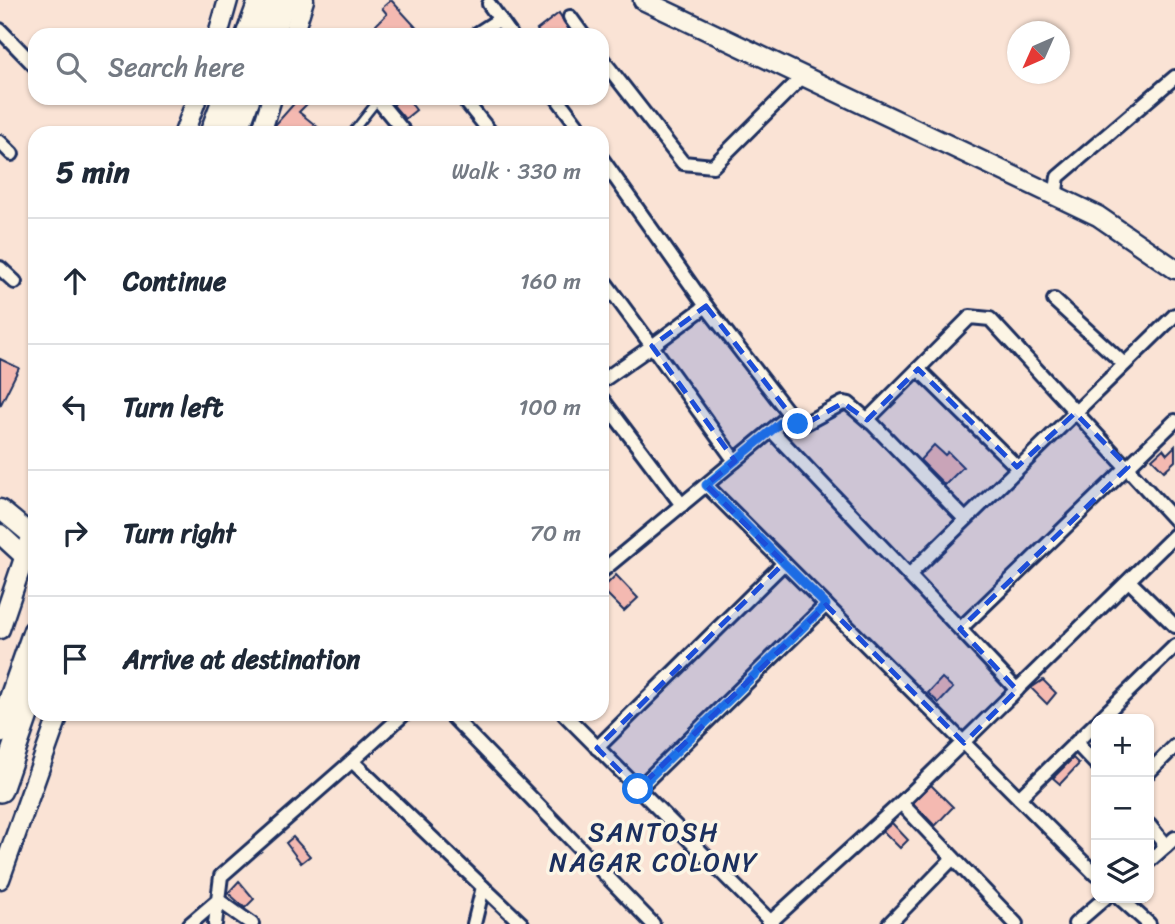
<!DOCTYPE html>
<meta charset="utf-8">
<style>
:root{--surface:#fff;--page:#f6f6f7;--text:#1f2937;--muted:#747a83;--line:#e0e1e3}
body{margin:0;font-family:Sriracha,sans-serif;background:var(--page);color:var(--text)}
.controls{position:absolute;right:21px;bottom:21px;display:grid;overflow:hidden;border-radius:14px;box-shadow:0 2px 5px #0004}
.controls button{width:63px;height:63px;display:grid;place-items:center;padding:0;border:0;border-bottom:2px solid var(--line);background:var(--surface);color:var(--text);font:35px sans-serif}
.compass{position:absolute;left:1007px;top:21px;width:63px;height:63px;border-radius:50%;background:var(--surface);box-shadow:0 2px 5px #0004;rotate:225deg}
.stop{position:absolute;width:21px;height:21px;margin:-16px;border:5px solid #1a73e8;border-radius:50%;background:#fff}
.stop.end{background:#1a73e8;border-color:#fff;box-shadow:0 2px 7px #0008}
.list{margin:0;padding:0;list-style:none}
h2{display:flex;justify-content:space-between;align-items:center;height:91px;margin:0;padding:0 28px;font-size:30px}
h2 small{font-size:23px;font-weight:400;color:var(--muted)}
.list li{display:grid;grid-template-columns:46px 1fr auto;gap:21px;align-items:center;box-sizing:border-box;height:126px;padding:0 28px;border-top:2px solid var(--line)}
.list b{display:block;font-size:26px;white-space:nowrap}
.list em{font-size:23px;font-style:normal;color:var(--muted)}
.icon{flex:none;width:38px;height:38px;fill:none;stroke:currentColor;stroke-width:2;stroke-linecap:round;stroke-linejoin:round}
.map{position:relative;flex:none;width:1175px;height:924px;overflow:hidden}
.search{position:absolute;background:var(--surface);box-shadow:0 2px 5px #0004;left:28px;top:28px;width:581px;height:77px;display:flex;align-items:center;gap:18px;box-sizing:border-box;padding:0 24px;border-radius:21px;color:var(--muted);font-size:26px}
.panel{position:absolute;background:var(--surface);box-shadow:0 2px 5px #0004;left:28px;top:126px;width:581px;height:595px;border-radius:21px}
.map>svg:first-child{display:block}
</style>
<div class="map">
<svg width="1175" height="924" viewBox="0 0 1175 924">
<rect width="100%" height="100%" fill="#fae3d5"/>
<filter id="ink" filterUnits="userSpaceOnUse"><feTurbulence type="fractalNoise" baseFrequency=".0143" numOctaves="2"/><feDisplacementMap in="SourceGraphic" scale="14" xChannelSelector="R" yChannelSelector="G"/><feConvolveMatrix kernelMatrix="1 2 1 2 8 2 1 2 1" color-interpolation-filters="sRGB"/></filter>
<g filter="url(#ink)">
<g fill="#f4b9b1" stroke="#1b2f5e" stroke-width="2">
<path d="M391,0L423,35H383L375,26L387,14L382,8Z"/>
<path d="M559,13L572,35H541L537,30Z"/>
<path d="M299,98H313L299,112L325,133H273L276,124Z"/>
<path d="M402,98H407L416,110L405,119L393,105Z"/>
<path d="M0,359L19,368L0,406Z"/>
<path d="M934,445L945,455L948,452L963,467L945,485L920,460Z"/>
<path d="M1175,446V461L1164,471L1152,459L1163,449L1167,454Z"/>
<path d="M616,575L638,598L624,611L602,589Z"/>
<path d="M942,678L953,688L939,703L928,693Z"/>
<path d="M1043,680L1056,693L1047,704L1031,688Z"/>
<path d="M1073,758L1079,764L1060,784L1053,778Z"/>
<path d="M931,785L953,807L935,826L913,803Z"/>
<path d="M892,823L908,840L900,848L883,831Z"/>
<path d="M293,837L310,856L301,863L286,843Z"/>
<path d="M239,881L254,899L245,908L228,893Z"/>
</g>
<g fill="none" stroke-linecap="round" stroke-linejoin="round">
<g stroke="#1b2f5e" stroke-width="11">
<path id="lane" d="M352,133L378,100"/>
</g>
<g stroke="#1b2f5e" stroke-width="18">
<g id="street">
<path d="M489,4L511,35"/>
<path d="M570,17L583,35"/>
<path d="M0,30L35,66"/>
<path d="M475,35L500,19"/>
<path d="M602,59L683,163L713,166L801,78"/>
<path d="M381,98L378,100L405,133"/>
<path d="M463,98L491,133"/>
<path d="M557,98L583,133"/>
<path d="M0,142L12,154"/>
<path d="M602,159L706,306"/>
<path d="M1055,198L1058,177L1175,77"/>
<path d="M0,268L15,282"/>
<path d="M602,278L652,346L602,381"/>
<path d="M1054,300L1124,364"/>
<path d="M918,369L1017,467"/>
<path d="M602,399L682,505"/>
<path d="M790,415L798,424H804L843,403L849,404L870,422"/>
<path d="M772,431L960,629L1175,421"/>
<path d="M706,485L1096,875"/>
<path d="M965,519L868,419L970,317L990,319L1175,520"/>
<path d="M602,571L790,415L706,306L652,346L735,461"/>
<path d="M909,575L1175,315"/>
<path d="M1129,581L1175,626"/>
<path d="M960,629L1017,690"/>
<path d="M404,714L352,761L483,887L474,924"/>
<path d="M450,714L653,924"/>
<path d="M564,714L773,924"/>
<path d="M1100,719L1175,646"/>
<path d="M1076,743L1096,764"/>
<path d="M597,748L784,563"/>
<path d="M1149,772L1175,746"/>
<path d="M638,789L826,605"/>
<path d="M1019,798L1096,723"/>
<path d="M901,803L1016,924"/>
<path d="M1149,825L1166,846"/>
<path d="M1149,861L1175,838"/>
<path d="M483,887L522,924"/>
<path d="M1120,898L1149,924"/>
<path d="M190,924L218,900L221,876L352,761"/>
<path d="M215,924L218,900L252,924"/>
<path d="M768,924L901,803L1175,535"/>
<path d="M889,924L953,858"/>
<path d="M1075,924L1105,898"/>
</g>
</g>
<g stroke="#1b2f5e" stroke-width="23">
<g id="secondary">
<path d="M643,0L1098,216L1175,269"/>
<path d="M218,35L228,0"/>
<path d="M293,35L304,0"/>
<path d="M184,133L197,98"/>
<path d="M261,133L272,98"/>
<path d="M0,509L35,538"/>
<path d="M0,534L25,557L35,561"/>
<path d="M0,629L35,526"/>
<path d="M0,879L59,714"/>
</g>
</g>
<g stroke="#1b2f5e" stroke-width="28">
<g id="highway">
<path d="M248,35L261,0"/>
<path d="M271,35L284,0"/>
<path d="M212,133L225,98"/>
<path d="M235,133L248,98"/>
<path d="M0,731L35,632"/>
<path d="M0,790L35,689"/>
</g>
</g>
<use href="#lane" stroke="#fcf5e5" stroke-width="6"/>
<use href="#street" stroke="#fcf5e5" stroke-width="12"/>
<use href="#secondary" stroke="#fcf5e5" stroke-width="18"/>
<use href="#highway" stroke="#fcf5e5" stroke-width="23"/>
</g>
</g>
<g fill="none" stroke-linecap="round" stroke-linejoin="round" filter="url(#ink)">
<path stroke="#1a73e8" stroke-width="9" d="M638,789L826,605L706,485L790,415L798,424"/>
</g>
<path fill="#1d4ed8" fill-opacity="0.2" stroke="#1d4ed8" stroke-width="5" stroke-dasharray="14 9" stroke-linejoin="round" d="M706,306L800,427L843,403L867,420L918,369L1017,467L1075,413L1128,467L960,629L1017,690L964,743L826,605L638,789L597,748L784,563L706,485L735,461L652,346Z"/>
<g text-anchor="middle" stroke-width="7" stroke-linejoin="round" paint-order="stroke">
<g font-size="26" letter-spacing="2" fill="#1b2f5e" stroke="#fcf5e5">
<text x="654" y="841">SANTOSH<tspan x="654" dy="30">NAGAR COLONY</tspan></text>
</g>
</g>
</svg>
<div class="controls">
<button>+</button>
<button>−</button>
<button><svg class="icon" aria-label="layers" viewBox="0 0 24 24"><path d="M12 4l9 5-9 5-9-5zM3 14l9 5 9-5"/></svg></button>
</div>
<svg class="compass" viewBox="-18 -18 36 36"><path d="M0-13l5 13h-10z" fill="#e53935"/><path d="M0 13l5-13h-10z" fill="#747a83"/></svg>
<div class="stop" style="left:638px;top:789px"></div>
<div class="stop end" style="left:798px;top:424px"></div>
<div class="search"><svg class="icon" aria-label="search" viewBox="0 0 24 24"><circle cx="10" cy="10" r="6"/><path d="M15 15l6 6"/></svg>Search here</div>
<section class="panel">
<h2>5 min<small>Walk · 330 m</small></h2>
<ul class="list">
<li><svg class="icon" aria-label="ahead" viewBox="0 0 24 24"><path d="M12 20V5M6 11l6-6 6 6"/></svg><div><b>Continue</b></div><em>160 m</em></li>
<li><svg class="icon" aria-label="left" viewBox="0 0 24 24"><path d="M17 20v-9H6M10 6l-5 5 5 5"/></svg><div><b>Turn left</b></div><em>100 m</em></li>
<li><svg class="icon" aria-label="right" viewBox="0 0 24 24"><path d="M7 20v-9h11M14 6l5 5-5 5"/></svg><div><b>Turn right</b></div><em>70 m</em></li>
<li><svg class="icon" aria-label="arrive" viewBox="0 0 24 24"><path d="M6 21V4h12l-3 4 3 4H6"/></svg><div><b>Arrive at destination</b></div></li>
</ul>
</section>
</div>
